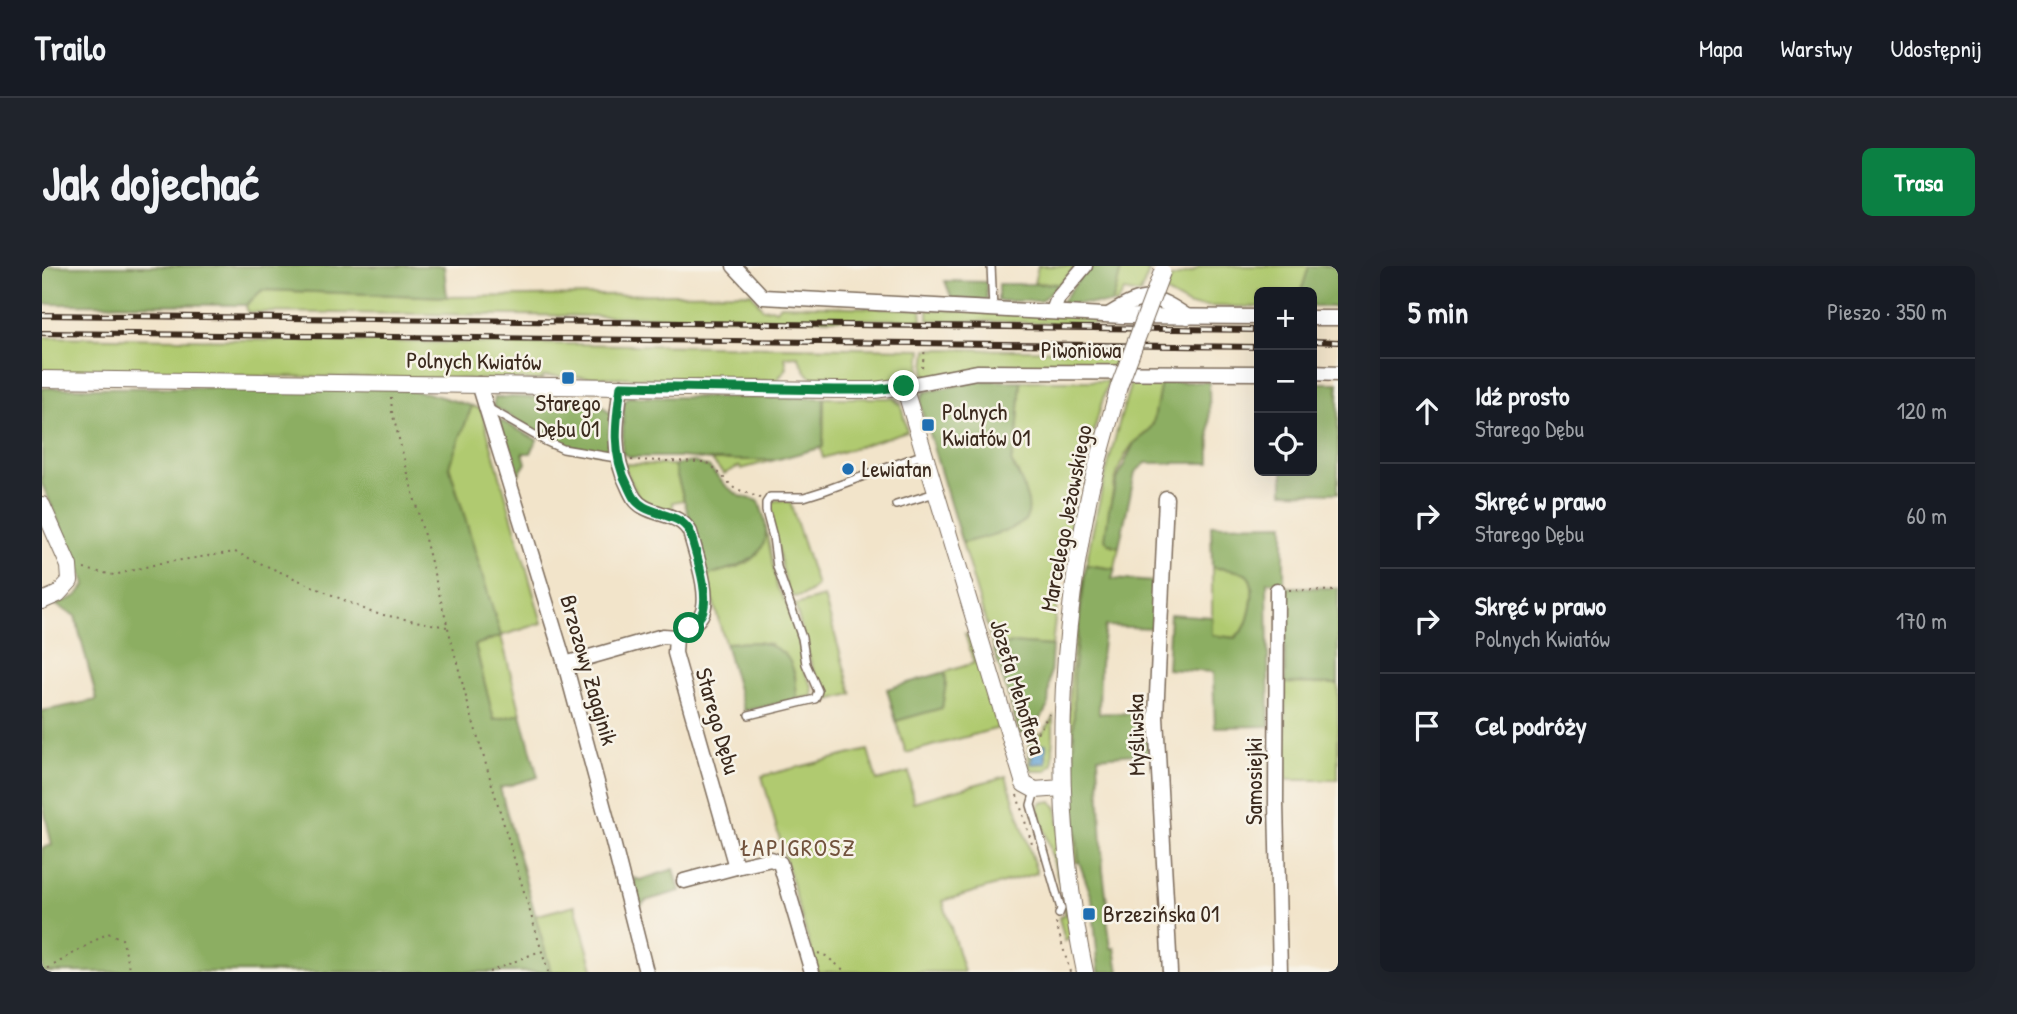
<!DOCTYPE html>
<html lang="pl">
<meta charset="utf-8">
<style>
:root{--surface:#171b24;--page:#20242c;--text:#f1f3f6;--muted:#9ea1a6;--line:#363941;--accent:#0b8043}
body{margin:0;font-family:"Patrick Hand",sans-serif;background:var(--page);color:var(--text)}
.controls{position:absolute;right:21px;top:21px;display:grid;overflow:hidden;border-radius:10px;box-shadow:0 7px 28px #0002}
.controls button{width:63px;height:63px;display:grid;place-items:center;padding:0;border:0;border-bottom:2px solid var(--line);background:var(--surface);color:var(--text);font:35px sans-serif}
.stop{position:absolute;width:21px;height:21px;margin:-16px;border:5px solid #0b8043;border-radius:50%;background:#fff}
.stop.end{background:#0b8043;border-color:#fff;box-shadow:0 2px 7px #0008}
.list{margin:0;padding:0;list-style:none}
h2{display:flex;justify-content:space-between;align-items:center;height:91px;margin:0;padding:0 28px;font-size:30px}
h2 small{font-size:23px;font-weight:400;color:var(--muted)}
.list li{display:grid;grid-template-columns:46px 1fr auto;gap:21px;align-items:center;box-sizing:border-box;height:105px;padding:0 28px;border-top:2px solid var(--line)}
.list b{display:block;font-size:26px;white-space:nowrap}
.list p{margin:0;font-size:23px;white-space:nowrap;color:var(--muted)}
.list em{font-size:23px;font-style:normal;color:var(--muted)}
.icon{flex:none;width:38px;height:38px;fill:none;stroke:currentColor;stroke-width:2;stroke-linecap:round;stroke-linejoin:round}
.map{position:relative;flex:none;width:1296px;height:706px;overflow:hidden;border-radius:10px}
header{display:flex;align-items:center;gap:42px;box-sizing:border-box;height:98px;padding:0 35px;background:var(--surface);border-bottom:2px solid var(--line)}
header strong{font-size:33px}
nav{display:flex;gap:38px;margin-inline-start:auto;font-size:24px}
.intro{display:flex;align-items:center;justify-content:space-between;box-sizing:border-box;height:168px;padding:0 42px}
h1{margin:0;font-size:49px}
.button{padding:18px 32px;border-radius:10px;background:var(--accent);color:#fff;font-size:24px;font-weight:700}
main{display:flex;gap:42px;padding:0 42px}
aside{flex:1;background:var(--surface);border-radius:10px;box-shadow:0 7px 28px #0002}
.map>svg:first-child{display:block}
</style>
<header>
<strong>Trailo</strong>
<nav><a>Mapa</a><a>Warstwy</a><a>Udostępnij</a></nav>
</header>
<div class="intro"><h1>Jak dojechać</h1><a class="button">Trasa</a></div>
<main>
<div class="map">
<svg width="1296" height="706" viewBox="0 0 1296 706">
<rect width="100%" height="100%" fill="#f7f3e8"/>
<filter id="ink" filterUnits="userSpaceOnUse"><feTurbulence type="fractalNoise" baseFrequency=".0143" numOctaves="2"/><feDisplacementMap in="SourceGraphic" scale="14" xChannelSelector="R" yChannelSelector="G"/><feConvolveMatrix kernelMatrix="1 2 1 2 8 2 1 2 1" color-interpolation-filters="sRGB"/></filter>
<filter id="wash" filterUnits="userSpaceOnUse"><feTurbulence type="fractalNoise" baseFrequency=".00686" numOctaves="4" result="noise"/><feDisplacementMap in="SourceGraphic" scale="28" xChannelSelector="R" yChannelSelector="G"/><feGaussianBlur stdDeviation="1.57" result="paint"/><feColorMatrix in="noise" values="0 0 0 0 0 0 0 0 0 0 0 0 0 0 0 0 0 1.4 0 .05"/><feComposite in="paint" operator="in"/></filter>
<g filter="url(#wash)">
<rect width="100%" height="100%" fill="#f2e4ca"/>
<g fill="#b0ca70" stroke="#767a47" stroke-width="2">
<path d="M996,0H1035L1018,18L992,17Z"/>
<path d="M1080,0H1099L1107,6L1098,28L1082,25L1075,38H1070Z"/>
<path d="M1158,0H1267V3L1259,26H1217V41L1148,40L1123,26L1129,12L1150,6Z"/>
<path d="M220,24L405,31L709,27L721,43L729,42L734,44L738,39L879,43L880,54L205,46L204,39Z"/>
<path d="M886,43L1088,53L1086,59L886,54Z"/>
<path d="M0,71L880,83L877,112C851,114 788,126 767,109C762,104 759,96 756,90L743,91L745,102L736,113L732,115L505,110L500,111V114L0,107Z"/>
<path d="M885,83L1076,85L1070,102L882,111Z"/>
<path d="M979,115H1066L1036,221L1023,294L1019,300L1010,380L969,377L952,384L920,277L970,262L986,236L976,206L968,196L975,171Z"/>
<path d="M1089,116H1119C1117,129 1116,147 1110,159C1106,168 1097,171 1091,178C1069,205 1067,245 1067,278L1077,281L1073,303L1044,299L1032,403V537L1037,595L1033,597C1029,530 1023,462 1030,395C1040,299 1061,209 1089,116Z"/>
<path d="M782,132H852L859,139L865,165L781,192L778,181L781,180Z"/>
<path d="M430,140L439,143L500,357L459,370L479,448L452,454L433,379L459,370L407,199Z"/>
<path d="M669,194H733L699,203L698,200L682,208Z"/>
<path d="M581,198L632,199L642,234L631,236V241L628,246L597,233Z"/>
<path d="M736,234L748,236L775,320C768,327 758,334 747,329L745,324L727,243L728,238Z"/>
<path d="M724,262L735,321L748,344L759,383L762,405L770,420L771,430L755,433L753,407L728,378L715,376L683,377L664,310C699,298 716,303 724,262Z"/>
<path d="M1170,301C1179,303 1194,303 1203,308C1217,315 1208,354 1201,364C1198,367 1195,369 1193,372L1170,369Z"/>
<path d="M782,331L810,428L776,437L778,425L777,416L770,401L753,339Z"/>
<path d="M923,368L931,372L957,462L864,487L854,455L900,442L904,417L903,406L932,397Z"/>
<path d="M1243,417L1296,418V514H1244Z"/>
<path d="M1011,451V498L1004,505H990L987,501V474L1002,465Z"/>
<path d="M826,484L835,515L867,506L871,536L964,510L995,607L901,635L922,706H775L720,510Z"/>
<path d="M1009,535L1015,542L1029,672L1023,675L1017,652L1023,648L1021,628L996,543L999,537Z"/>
<path d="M533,639L552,706H509L492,650Z"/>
</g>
<g fill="#8cae62" stroke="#646c40" stroke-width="2">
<path d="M0,0H402L405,31L220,24L204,39L0,38Z"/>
<path d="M1047,0H1080L1070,38L1019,37Z"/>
<path d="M1267,0H1296V41H1270V26H1259Z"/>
<path d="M903,15L944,16L945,34L910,33Z"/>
<path d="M956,18H1018L998,35H956Z"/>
<path d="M937,115H979L975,171L969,196C975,205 980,215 983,226C986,234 989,246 983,254C975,265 935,273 920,277L886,164L888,162L886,155L883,156C880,145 875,135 883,126Z"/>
<path d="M1119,116H1167L1168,197H1104L1093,206L1077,281L1067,278L1063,273L1067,243L1075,214L1092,177L1104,168L1111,158Z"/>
<path d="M1270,117H1296V227L1241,226V205H1270Z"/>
<path d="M339,121L385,127L430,140L407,200L459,370L433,379L452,454L479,448L496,511L458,522L509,706H0V582L10,579L0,535V445L55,434L33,350L14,339L35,330L44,318L0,218V122Z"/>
<path d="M453,131L553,132L570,150L567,176L562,187L516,178L451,140Z"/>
<path d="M586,131L782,132L781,181L733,194H669L639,191H588L580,187L582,137Z"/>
<path d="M456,153L495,174L489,187H481L484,197L477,208L471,205Z"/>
<path d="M651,196L667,201L684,220L698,230L717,235C719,243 724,254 724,262C725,298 690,301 664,310L632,199Z"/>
<path d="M1242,258V316H1225L1227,460L1173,461L1171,406L1125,403L1128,348L1170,351V369L1193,372C1195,369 1198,367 1201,364C1208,354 1217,315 1203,308C1194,303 1179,303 1170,301L1169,259Z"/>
<path d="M1044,299L1073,303L1070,313L1113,316L1110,362L1063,360L1058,398L1057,447L1105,448L1106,487L1056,491L1061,605L1066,644H1064L1069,682H1073L1077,706H1057L1050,632L1037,596L1032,537V403Z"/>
<path d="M1242,321L1296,322V418L1243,417Z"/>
<path d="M715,376C751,383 753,401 755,433L702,445L683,377Z"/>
<path d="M969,377L1010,380L1006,440L993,463L978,468L952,384Z"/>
<path d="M903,406L904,417L900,442L854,455L845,423Z"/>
<path d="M632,603L638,625L603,635L596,643L592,612L598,614Z"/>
</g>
<path fill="#61a2d5" stroke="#4e667a" stroke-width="2" d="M990,478H1004V497L990,498Z"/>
</g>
<g filter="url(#ink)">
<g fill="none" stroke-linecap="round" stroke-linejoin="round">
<g stroke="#7b6b5a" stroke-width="10">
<g id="service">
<path d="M949,0L951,43"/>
<path d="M446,142L503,175L521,183L574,192"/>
<path d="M854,239L893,227"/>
<path d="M707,449L773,433L776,425L764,398L760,372L735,301L731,271L724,245V237L728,231H762L781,225L882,188"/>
<path d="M993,525L989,539L1019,643L1017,648"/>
</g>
</g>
<g stroke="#7b6b5a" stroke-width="17">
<g id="minor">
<path d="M692,0L721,31L1081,50L1217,51"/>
<path d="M1011,45L1016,32L1043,0"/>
<path d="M1068,48C1104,26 1112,28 1146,51"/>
<path d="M1270,52H1296"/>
<path d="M1270,107L1296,108"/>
<path d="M437,118L523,398L570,572L604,706"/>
<path d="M579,120C574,155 569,188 586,220C590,229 593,236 602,241C618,250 639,249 648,266C653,286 670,331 659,349C654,358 642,365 634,371L633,387L694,601L729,593L738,597L770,706"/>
<path d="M862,120L935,106L1217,107"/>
<path d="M1124,232L1114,451L1128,706"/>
<path d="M1235,324L1234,537L1238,706"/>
<path d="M523,398L621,370L634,371"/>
<path d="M642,615L694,601"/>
</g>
</g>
<g stroke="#7b6b5a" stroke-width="18">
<g id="tertiary">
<path d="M0,113L792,124H832L862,120L982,518L993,524L1020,522"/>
<path d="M0,239L27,300L28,315L16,328L0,335"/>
<path d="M1043,706C1009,545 1015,381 1049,221"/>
</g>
</g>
<g stroke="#7b6b5a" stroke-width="2" stroke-dasharray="2 5" stroke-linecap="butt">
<path d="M880,102L883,83"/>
<path d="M349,131L350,146L425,435L506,706"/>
<path d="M589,194L662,196L668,198L692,222L718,232"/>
<path d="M42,303L72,309L119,297L193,286L331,347L405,361"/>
<path d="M1247,324L1296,325"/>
<path d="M982,472L997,465L1007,448"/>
<path d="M975,529L990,578"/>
<path d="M1014,657L1028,706"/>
<path d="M776,687L784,690L804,706"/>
<path d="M0,706L66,667L80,673L89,706"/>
<path d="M447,706L498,685"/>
</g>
<use href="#service" stroke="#fff" stroke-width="7"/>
<use href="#minor" stroke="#fff" stroke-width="14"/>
<use href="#tertiary" stroke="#fff" stroke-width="16"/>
<g stroke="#3b2a1e" stroke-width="6">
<g id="rail">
<path d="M0,49L1217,64"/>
<path d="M0,67L1217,81"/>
<path d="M1270,75L1296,76"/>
</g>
</g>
<use href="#rail" stroke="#f7f3e8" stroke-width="3.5" stroke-dasharray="10" stroke-linecap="butt"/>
<g stroke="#7b6b5a" stroke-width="18" stroke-linecap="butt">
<path id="tertiary-bridge" d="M1049,221L1077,120L1120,6"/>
</g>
<use href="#tertiary-bridge" stroke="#fff" stroke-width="16"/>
</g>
</g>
<g fill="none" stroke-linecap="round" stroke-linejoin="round" filter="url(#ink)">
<path stroke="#0b8043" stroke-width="9" d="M647,362C651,358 656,354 659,349C670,331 653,286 648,266C639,249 618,250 602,241C593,236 590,229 586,220C569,188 574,155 579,120L792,124H832L862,120"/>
</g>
<g fill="#1f6fb2" stroke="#f7f3e8" stroke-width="2.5">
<rect x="519" y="105" width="14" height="14" rx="3.5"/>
<rect x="879" y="152" width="14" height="14" rx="3.5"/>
<circle cx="806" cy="203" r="7"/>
<rect x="1040" y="641" width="14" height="14" rx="3.5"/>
</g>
<g text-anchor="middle" stroke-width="5" stroke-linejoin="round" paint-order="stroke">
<g font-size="23" fill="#3b2a1e" stroke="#f7f3e8">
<text x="1039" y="92">Piwoniowa</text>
<text transform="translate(432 95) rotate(1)" y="8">Polnych Kwiatów</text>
<text transform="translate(1024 252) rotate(-79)" y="8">Marcelego Jeżowskiego</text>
<text transform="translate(547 404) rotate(74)" y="8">Brzozowy Zagajnik</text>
<text transform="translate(976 421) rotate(73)" y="8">Józefa Mehoffera</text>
<text transform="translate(676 455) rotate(74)" y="8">Starego Dębu</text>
<text transform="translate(1094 469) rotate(-91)" y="8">Myśliwska</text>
<text transform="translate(1212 515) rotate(-90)" y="8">Samosiejki</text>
</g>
<g font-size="23" fill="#3b2a1e" stroke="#f7f3e8" text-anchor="start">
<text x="526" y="145" text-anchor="middle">Starego<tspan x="526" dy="26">Dębu 01</tspan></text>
<text x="900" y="154">Polnych<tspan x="900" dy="26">Kwiatów 01</tspan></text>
<text x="820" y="211">Lewiatan</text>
<text x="1061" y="656">Brzezińska 01</text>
</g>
<g font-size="24" letter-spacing="2" fill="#72533d" stroke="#f7f3e8">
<text x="756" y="590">ŁAPIGROSZ</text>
</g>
</g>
</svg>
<div class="controls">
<button>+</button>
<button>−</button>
<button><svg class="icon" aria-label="locate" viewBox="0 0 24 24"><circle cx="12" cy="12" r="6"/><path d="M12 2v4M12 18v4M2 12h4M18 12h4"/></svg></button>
</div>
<div class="stop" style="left:647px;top:362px"></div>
<div class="stop end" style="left:862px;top:120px"></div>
</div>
<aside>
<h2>5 min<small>Pieszo · 350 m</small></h2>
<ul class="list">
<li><svg class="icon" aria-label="ahead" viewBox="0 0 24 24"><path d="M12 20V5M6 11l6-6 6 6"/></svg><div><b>Idź prosto</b><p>Starego Dębu</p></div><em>120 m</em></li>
<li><svg class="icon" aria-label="right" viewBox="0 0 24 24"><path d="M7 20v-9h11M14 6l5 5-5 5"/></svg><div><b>Skręć w prawo</b><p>Starego Dębu</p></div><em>60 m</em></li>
<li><svg class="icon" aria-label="right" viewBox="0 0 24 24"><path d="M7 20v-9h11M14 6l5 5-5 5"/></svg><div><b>Skręć w prawo</b><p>Polnych Kwiatów</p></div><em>170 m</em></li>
<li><svg class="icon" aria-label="arrive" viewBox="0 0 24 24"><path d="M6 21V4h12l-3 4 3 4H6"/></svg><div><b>Cel podróży</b></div></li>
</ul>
</aside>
</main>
